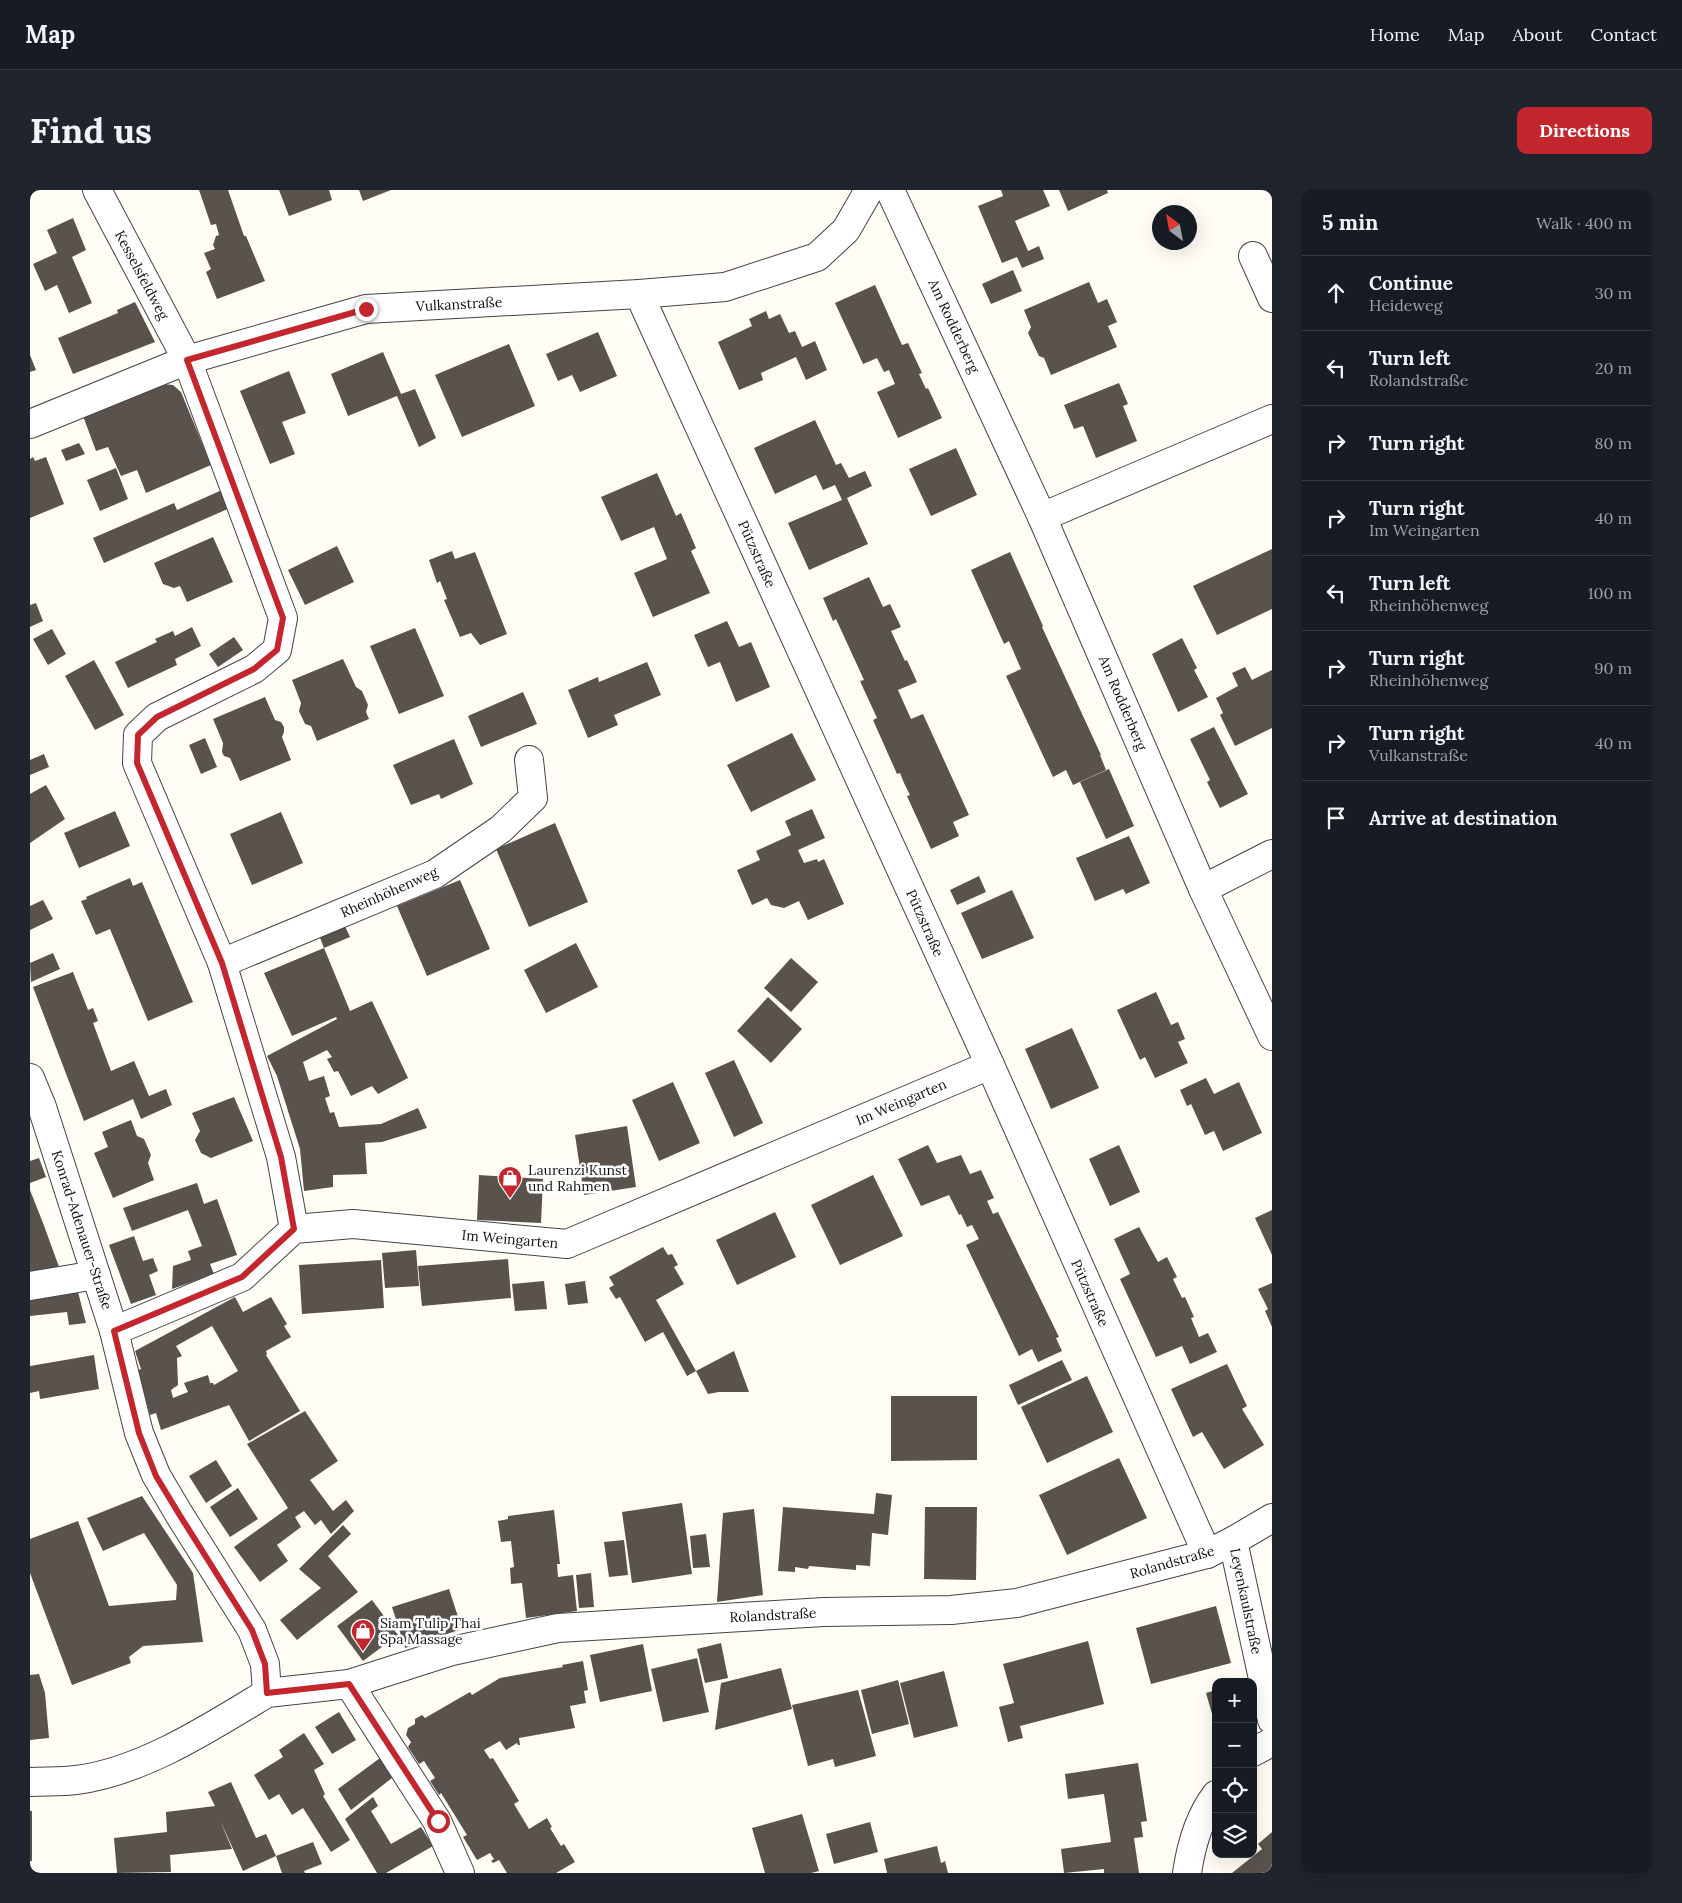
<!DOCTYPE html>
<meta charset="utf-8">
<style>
:root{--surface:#171b24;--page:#20242c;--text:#f1f3f6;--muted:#9ea1a6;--line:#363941;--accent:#c4262e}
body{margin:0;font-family:Lora,serif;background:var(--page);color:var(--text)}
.controls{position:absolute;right:15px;bottom:15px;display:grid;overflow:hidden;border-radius:10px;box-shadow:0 5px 20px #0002}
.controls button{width:45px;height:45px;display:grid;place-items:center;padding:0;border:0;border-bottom:1px solid var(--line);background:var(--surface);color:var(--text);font:25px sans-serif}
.compass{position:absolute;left:1122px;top:15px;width:45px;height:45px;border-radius:50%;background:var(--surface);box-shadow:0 5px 20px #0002;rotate:328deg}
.stop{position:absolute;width:15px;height:15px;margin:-11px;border:4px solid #c4262e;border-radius:50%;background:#fff}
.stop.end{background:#c4262e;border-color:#fff;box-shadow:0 1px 5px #0008}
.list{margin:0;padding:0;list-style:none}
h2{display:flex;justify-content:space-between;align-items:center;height:65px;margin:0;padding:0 20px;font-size:21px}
h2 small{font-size:16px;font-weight:400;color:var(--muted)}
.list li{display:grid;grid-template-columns:32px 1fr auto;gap:15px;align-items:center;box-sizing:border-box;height:75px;padding:0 20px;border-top:1px solid var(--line)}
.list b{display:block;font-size:19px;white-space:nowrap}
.list p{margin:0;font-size:16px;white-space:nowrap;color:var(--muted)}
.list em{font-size:16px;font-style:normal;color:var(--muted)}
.icon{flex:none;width:28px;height:28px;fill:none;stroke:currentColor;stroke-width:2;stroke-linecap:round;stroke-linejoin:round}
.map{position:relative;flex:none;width:1242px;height:1683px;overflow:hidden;border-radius:10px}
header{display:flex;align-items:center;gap:30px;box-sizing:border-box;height:70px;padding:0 25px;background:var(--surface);border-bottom:1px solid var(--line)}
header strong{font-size:24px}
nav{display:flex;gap:28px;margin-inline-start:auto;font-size:18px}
.intro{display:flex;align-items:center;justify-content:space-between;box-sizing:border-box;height:120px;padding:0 30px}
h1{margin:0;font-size:35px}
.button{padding:12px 22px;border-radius:10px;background:var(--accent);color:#fff;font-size:18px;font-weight:700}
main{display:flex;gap:30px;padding:0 30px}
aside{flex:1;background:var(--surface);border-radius:10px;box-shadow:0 5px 20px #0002}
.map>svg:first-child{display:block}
</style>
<header>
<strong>Map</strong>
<nav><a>Home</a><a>Map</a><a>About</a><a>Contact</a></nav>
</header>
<div class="intro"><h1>Find us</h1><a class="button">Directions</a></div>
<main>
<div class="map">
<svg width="1242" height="1683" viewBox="0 0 1242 1683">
<rect width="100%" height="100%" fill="#fffdf5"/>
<g fill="#5a524d" fill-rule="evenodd">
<path d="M169,0H198L214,46H216L235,91L187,109L176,82L181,79L174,63L185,59L183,55L186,46L189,45L186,34L181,35Z"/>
<path d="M249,0H299L302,10L259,26Z"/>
<path d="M329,0H361L333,11Z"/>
<path d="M971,0H1013L1020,16L985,31L998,61L1009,56L1014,69L992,78L987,67L972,73L948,16L973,6Z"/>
<path d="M1029,0H1077L1078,3L1038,21Z"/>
<path d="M43,28L56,60L42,67L62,113L39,123L27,95L15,101L3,74L27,63L17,40Z"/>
<path d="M983,80L992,101L961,114L952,94Z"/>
<path d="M1059,92L1068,113L1077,109L1087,132L1078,136L1087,157L1021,185L1014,168L1009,166L998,143L1001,137L994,120Z"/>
<path d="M845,95L872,155L878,153L892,183L889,184L896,199L898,198L912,228L868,248L847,202L865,194L859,180L854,182L847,168L833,174L805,113Z"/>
<path d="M105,112L125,152L43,184L28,148L88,123L87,120Z"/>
<path d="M736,121L739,129L750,124L759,143L765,141L772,157L785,151L797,180L776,190L766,167L731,183L733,190L709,200L688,152L722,136L719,129Z"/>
<path d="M568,142L587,186L550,202L542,185L528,191L516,164Z"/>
<path d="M479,154L505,216L432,247L405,185Z"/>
<path d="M353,162L371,204L385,199L406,248L389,257L367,206L318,226L301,184Z"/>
<path d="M0,165L6,180L0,182Z"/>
<path d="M259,181L276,223L252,232L265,264L240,274L210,201Z"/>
<path d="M1089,193L1098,214L1093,216L1107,251L1066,268L1053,236L1044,239L1034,215Z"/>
<path d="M132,194L143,195L151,202L181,275L116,303L107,280L91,286L78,257L66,261L53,226Z"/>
<path d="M785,230L806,275L811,273L819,288L835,281L842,296L817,308L838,354L779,380L758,333L812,310L805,295L793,300L786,285L745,304L724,258Z"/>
<path d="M49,253L55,264L36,271L31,260Z"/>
<path d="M926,258L947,305L901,326L879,279Z"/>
<path d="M3,267L5,271L16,267L34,314L0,328V269Z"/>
<path d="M86,278L98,309L70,321L57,290Z"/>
<path d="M627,283L646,326L651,323L666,358L661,361L680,403L623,427L604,383L637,369L624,337L591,351L571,307Z"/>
<path d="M192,300L200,318L74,373L63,348L144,313L147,320Z"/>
<path d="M183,347L203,392L157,412L150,396L144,398L133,394L124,373Z"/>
<path d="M307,356L324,392L275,415L258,380Z"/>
<path d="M1242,359V419L1187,445L1163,396Z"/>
<path d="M422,361L425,369L445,362L477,444L450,455L441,443L430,447L414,410L417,409L410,391L407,393L399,370Z"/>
<path d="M980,362L1013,436L1012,437L1071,565H1070L1076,580L1043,595L1036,580L1023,587L976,486L991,479L979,451L974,454L941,380Z"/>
<path d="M839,387L853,417L860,414L871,437L861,441L875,471L877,470L887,492L868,500L881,529L893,524L939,625L923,632L929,646L901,659L877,606L880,605L874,593L870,583L867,584L843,530L847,528L830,491L834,490L806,429L803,431L793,408Z"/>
<path d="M6,413L13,431L0,437V415Z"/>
<path d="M697,431L709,457L721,452L740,497L706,512L690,472L678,477L664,445Z"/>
<path d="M162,437L171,456L145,469L147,475L98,498L85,472L127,452L125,449L143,441L145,446Z"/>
<path d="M385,438L414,506L369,524L340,456Z"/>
<path d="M22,439L36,464L18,475L3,449Z"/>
<path d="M204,447L213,460L188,477L179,464Z"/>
<path d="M1152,448L1167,478L1164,480L1178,507L1148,522L1122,464Z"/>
<path d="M313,469L326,497L332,501L338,515L336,522L339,529L287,551L281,536L275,534L269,521L271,513L262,490Z"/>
<path d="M64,470L94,525L65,540L35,486Z"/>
<path d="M617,472L631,505L584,525L588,535L558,548L538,500L568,487L569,492Z"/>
<path d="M1215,477L1222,490L1242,480V538L1205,556L1190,525L1193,523L1186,508L1208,496L1202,483Z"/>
<path d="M493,502L507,534L451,557L438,526Z"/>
<path d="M235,507L245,530L251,532L254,537V542L252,547L261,570L210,591L200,568L194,566L192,562L193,553L183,529Z"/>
<path d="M1184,537L1218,604L1190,618L1177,592L1180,590L1160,549Z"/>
<path d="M762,543L786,590L721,622L697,575Z"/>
<path d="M175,548L187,577L171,584L159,555Z"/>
<path d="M424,549L443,594L411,609L409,604L381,615L363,575Z"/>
<path d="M14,564L19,577L0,585V570Z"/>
<path d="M1079,579L1104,636L1076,649L1050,592Z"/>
<path d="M16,595L35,629L0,653V604Z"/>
<path d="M782,619L795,648L768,660L774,673L787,669L788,672L794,669L814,714L778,730L769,711L754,718L741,715L737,708L722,715L707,680L730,670L726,661L761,645L755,631Z"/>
<path d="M85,621L100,656L49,678L34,643Z"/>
<path d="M251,622L273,673L222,695L200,644Z"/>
<path d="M525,633L558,712L499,737L466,659Z"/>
<path d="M1099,646L1120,693L1096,704L1093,699L1065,711L1046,668Z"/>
<path d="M949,686L956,702L927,715L920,700Z"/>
<path d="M100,688L103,696L112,692L163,812L118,831L80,739L66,745L51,711L57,709L56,707Z"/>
<path d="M430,690L460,759L397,786L367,716Z"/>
<path d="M982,700L1004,748L952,769L931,723Z"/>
<path d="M13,710L23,729L0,740V716Z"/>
<path d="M314,734L320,747L294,758L289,745Z"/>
<path d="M546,753L568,797L516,823L494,780Z"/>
<path d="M294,758L320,821L342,811L378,888L348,904L342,896L321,906L308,881L304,882L297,869L302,867L297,860L273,872L279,891L294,886L300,906L295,908L300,923L304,922L309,937L351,934L388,918L397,938L352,952L335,953L337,984L303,985V997L274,1001L270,959L247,886L237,866L307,829L306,827L262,846L234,783Z"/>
<path d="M23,763L30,779L1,792L0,773Z"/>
<path d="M761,768L788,792L761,822L734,798Z"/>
<path d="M43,782L58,820L63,818L68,831L63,833L81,881L104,871L119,906L136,899L142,915L111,929L103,909L54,931L3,797Z"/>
<path d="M1126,802L1141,835L1148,832L1155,849L1148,852L1158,873L1125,888L1115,867L1110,870L1087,820Z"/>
<path d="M738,807L772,839L741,873L707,841Z"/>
<path d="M1042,838L1069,898L1021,919L995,859Z"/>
<path d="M704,870L733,933L704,947L675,883Z"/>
<path d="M1176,888L1184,904L1209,892L1232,943L1193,961L1184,941L1175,945L1161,914L1157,916L1150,900Z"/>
<path d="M643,892L670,953L629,971L602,910Z"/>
<path d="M204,907L223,951L181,968L171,963L165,950L170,941L162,923Z"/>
<path d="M101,930L107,946L114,949L121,965L118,973L124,990L83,1008L64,963L78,957L72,942Z"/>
<path d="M597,936L606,997L554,1005L545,945Z"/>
<path d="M898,955L907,973L931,965L940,984L951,980L964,1008L957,1011L963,1024L968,1022L1029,1147L1026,1148L1032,1161L1008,1172L1002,1159L989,1166L936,1055L949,1049L942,1035L937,1037L931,1024L929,1025L919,1005L891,1016L868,969Z"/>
<path d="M1089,955L1110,1002L1080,1016L1059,969Z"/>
<path d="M9,968L16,987L0,993V971Z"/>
<path d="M449,985L513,989L511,1033L447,1030Z"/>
<path d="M843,985L873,1046L810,1075L781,1015Z"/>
<path d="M167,993L174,1014L187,1009L207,1065L180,1074L184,1084L142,1099L143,1076L161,1070L158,1061L172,1056L158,1020L102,1041L93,1018Z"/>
<path d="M0,1000L13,1033L32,1085L0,1087Z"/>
<path d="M1242,1020V1065L1225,1028Z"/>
<path d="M745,1022L766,1067L707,1095L686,1050Z"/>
<path d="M1109,1037L1128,1072L1137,1067L1147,1087L1143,1089L1152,1108L1155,1107L1164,1127L1161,1128L1169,1147L1178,1143L1187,1162L1160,1174L1152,1156L1126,1167L1090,1089L1100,1084L1084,1049Z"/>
<path d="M104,1046L113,1071L123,1068L128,1081L119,1085L126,1105L101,1114L79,1055Z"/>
<path d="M633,1057L638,1065L642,1064L648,1075L644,1077L654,1094L626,1110L666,1181L704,1161L719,1202H689L678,1204L666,1181L657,1186L633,1142L615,1152L590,1107L586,1109L579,1098L584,1095L579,1087Z"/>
<path d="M386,1060L389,1096L355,1098L352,1063Z"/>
<path d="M478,1069L481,1108L392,1116L388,1076Z"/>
<path d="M351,1070L354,1118L272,1124L269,1075Z"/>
<path d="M514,1091L517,1119L485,1121L482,1094Z"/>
<path d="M555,1091L558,1113L538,1115L535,1094Z"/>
<path d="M1242,1093V1137L1235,1121L1238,1119L1228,1099Z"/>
<path d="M48,1102L56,1133L39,1135L37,1122L0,1126V1107Z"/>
<path d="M205,1107L213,1122L241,1107L257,1134L254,1136L261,1147L236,1161L237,1164L236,1165L270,1221L219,1251L199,1215L131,1240L126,1223L120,1225L108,1180L111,1179L105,1161ZM182,1136L208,1181L184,1195L183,1193H180L178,1185L154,1193L158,1202L143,1208L141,1200L148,1195L147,1168L152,1166L146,1156Z"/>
<path d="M64,1165L69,1199L10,1209L9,1201L0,1203V1176Z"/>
<path d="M1032,1170L1042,1190L988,1215L979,1195Z"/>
<path d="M1197,1174L1217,1216L1212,1219L1234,1255L1194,1279L1172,1242L1163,1247L1141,1199Z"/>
<path d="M1057,1186L1083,1242L1017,1273L991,1217Z"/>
<path d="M861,1206H947V1270L861,1271Z"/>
<path d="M275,1221L308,1271L280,1290L303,1321L316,1310L324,1321L301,1344L291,1330L285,1335L274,1321L265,1327L271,1337L247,1355L258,1371L230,1392L204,1357L258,1318L217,1254Z"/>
<path d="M1089,1268L1117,1328L1037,1365L1009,1305Z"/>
<path d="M186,1270L202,1296L176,1313L159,1286Z"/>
<path d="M208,1298L228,1329L200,1347L180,1317Z"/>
<path d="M846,1303L862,1305L858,1345L842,1343L840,1376L826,1375V1380L779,1376L778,1379L765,1377V1382L748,1381L753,1317L844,1324Z"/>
<path d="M112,1306L163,1383L173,1452L113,1456L99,1467L101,1473L42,1495L0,1383V1349L48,1331L79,1416L146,1410L147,1395L114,1343L73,1361L57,1328Z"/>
<path d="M652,1313L662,1384L602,1393L592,1322Z"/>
<path d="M895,1317H947L946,1390L894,1389Z"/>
<path d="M724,1319L733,1405L687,1412L693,1323Z"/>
<path d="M524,1320L530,1374H527L528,1387L543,1385L547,1421L496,1428L492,1393L481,1394L480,1378L484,1377L481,1351L471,1352L468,1331L478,1329V1326Z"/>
<path d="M313,1335L321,1344L298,1366L328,1402L267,1450L250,1430L291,1398L269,1379Z"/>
<path d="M676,1344L680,1377L663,1378L660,1346Z"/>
<path d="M594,1350L598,1385L579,1387L574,1352Z"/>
<path d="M561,1383L564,1417L549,1418L546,1385Z"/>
<path d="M419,1399L432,1439L375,1458L362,1417Z"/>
<path d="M342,1410L368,1445L333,1471L307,1436Z"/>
<path d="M1186,1416L1201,1473L1121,1494L1106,1438Z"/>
<path d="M1058,1451L1074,1514L990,1536L993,1548L978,1552L969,1517L984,1513L973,1474Z"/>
<path d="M691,1453L698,1488L675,1493L667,1459Z"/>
<path d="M613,1454L622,1501L570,1512L560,1465Z"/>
<path d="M667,1468L679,1522L633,1532L621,1479Z"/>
<path d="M553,1471L558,1500L554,1501L556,1513L540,1516L545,1538L489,1548L490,1555H488L487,1553L476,1560L470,1551L454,1560L460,1569L463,1568L489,1611L484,1614L499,1639L517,1628L522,1637L520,1638L531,1656L534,1654L545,1672L526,1683H477L469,1670L463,1673L461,1671L464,1669L460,1663L447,1670L433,1647L437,1645L411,1603L409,1605L400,1591L405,1588L394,1571L389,1574L378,1557L381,1552L376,1545L378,1538L385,1534V1529L392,1525L395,1528L440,1502L442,1505L470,1488L533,1477L532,1475Z"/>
<path d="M751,1478L762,1519L685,1540L691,1493Z"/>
<path d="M914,1481L928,1536L884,1548L870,1493Z"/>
<path d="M9,1484L15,1503L19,1548L0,1550V1485Z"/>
<path d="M868,1490L879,1534L842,1544L831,1500Z"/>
<path d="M828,1500L846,1566L805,1577L803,1569L778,1576L762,1515Z"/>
<path d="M1186,1500V1534H1185L1176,1503Z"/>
<path d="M309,1522L326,1550L302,1564L285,1537Z"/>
<path d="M274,1543L294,1574L284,1580L295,1604L293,1606L320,1650L301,1662L273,1618L262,1625L249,1604L239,1610L224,1585L253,1567L249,1560Z"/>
<path d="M350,1568L362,1588L321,1620L308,1599Z"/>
<path d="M1108,1573L1117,1631L1111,1632L1113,1647L1104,1648L1109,1683H1074V1679L1034,1683L1031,1659L1081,1652L1074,1604L1038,1609L1035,1584Z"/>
<path d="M201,1592L226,1648L236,1644L246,1666L213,1681L190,1630L202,1659L140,1665L141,1682L87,1683L84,1648L137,1642L136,1622L185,1616L178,1602Z"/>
<path d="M343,1607L348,1616L341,1621L361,1654L391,1637L403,1656L356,1683H347L315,1629Z"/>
<rect x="0" y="1621" width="2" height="50"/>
<path d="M772,1624L789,1681L781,1683H735L722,1638Z"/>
<path d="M840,1632L848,1662L804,1674L796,1644Z"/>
<path d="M1242,1642V1683H1202L1232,1659L1228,1654Z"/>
<path d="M283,1652L292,1674L274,1681L275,1683H252L246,1666Z"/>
<path d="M907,1656L911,1673L915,1671L918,1683H857L854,1669Z"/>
</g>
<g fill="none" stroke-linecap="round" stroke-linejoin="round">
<g stroke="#444" stroke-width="30">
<g id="minor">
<path d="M67,0L157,170L253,428L247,460L224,479L127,527L108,545L107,573L192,773L251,967L264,1039"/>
<path d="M860,0L1012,327L1173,699L1242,846"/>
<path d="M1223,66L1242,108"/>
<path d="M609,104L960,875L1177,1364"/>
<path d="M0,234L157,170L336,119L609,104L695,97L787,67L816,40L839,0"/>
<path d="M1012,327L1242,229"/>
<path d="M1173,699L1242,664"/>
<path d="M192,773L405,684L471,639L503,608L499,570"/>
<path d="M0,888L12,917L84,1141L109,1243L126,1285L149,1324L222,1440L235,1474L237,1503C181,1537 112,1582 46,1590C31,1592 15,1591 0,1592"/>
<path d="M0,1096L66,1085"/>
<path d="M84,1141L212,1087L264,1039L323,1034L537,1054L960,875"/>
<path d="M1203,1351L1242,1530"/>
<path d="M319,1494L407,1631L430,1683"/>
<path d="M237,1503L319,1494L422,1461L528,1438L794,1422L921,1420L987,1413L1177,1364L1203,1351L1242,1328"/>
<path d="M1223,1562L1242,1552"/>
<path d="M1157,1683C1161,1656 1169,1627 1186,1605"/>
</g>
</g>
<use href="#minor" stroke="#fff" stroke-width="28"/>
</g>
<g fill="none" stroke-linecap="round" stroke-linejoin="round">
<path stroke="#c4262e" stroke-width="6" d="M336,119L157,170L253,428L247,460L224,479L127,527L108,545L107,573L192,773L251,967L264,1039L212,1087L84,1141L109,1243L126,1286L149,1324L222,1440L235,1474L237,1503L319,1494L408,1631"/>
</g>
<defs>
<g id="shop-pin" transform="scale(1.25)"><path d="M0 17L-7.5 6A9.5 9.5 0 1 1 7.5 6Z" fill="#c4262e" stroke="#fff"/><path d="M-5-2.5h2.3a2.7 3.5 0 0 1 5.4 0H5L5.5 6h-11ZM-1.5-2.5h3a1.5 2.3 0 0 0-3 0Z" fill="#fff"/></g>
</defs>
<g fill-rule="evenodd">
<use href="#shop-pin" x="480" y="988"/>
<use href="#shop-pin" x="333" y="1441"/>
</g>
<g text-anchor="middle" stroke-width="5" stroke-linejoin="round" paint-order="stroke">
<g font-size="14" fill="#111" stroke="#fff">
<text transform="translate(112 85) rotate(62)" y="5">Kesselsfeldweg</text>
<text transform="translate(429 114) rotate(-3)" y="5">Vulkanstraße</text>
<text transform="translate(924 136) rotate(65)" y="5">Am Rodderberg</text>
<text transform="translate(727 364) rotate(66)" y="5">Pützstraße</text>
<text transform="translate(1093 513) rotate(67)" y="5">Am Rodderberg</text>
<text transform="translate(359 702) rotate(-24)" y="5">Rheinhöhenweg</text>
<text transform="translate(895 733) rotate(66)" y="5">Pützstraße</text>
<text transform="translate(871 912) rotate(-23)" y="5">Im Weingarten</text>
<text transform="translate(52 1040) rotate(72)" y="5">Konrad-Adenauer-Straße</text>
<text transform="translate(480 1049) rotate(5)" y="5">Im Weingarten</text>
<text transform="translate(1060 1103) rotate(66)" y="5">Pützstraße</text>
<text transform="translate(1142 1372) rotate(-16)" y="5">Rolandstraße</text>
<text transform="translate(1216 1411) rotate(78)" y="5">Leyenkaulstraße</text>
<text transform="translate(743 1425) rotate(-3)" y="5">Rolandstraße</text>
</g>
<g font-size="14" fill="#111" stroke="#fff" text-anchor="start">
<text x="498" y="985">Laurenzi Kunst<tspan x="498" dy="16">und Rahmen</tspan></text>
<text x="350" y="1438">Siam Tulip Thai<tspan x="350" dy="16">Spa Massage</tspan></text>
</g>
</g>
</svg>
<div class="controls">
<button>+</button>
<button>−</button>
<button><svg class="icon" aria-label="locate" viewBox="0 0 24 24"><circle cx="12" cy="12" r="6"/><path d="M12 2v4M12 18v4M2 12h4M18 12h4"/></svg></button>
<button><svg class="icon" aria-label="layers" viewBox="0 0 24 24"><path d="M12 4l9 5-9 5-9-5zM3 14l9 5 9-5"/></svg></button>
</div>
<svg class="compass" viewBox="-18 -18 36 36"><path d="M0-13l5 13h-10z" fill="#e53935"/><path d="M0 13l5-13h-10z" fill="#9ea1a6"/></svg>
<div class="stop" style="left:408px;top:1631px"></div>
<div class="stop end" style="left:336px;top:119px"></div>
</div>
<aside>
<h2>5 min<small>Walk · 400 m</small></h2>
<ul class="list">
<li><svg class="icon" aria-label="ahead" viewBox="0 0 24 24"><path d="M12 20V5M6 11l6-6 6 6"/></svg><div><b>Continue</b><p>Heideweg</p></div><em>30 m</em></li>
<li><svg class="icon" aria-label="left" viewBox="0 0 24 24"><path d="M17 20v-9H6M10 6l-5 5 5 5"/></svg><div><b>Turn left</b><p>Rolandstraße</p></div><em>20 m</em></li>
<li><svg class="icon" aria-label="right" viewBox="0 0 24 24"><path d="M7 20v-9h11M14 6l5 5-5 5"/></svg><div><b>Turn right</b></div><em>80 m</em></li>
<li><svg class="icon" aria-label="right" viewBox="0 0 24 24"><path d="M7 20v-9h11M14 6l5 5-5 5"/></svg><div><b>Turn right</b><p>Im Weingarten</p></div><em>40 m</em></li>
<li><svg class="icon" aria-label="left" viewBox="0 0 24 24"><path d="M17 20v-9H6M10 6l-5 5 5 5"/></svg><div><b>Turn left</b><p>Rheinhöhenweg</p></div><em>100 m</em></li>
<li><svg class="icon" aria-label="right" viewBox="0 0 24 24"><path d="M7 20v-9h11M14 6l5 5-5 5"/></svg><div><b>Turn right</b><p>Rheinhöhenweg</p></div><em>90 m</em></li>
<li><svg class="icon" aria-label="right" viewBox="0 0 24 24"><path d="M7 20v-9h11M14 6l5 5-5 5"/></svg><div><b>Turn right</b><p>Vulkanstraße</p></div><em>40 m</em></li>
<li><svg class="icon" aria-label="arrive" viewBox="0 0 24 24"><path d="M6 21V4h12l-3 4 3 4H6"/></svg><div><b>Arrive at destination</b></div></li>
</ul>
</aside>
</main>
